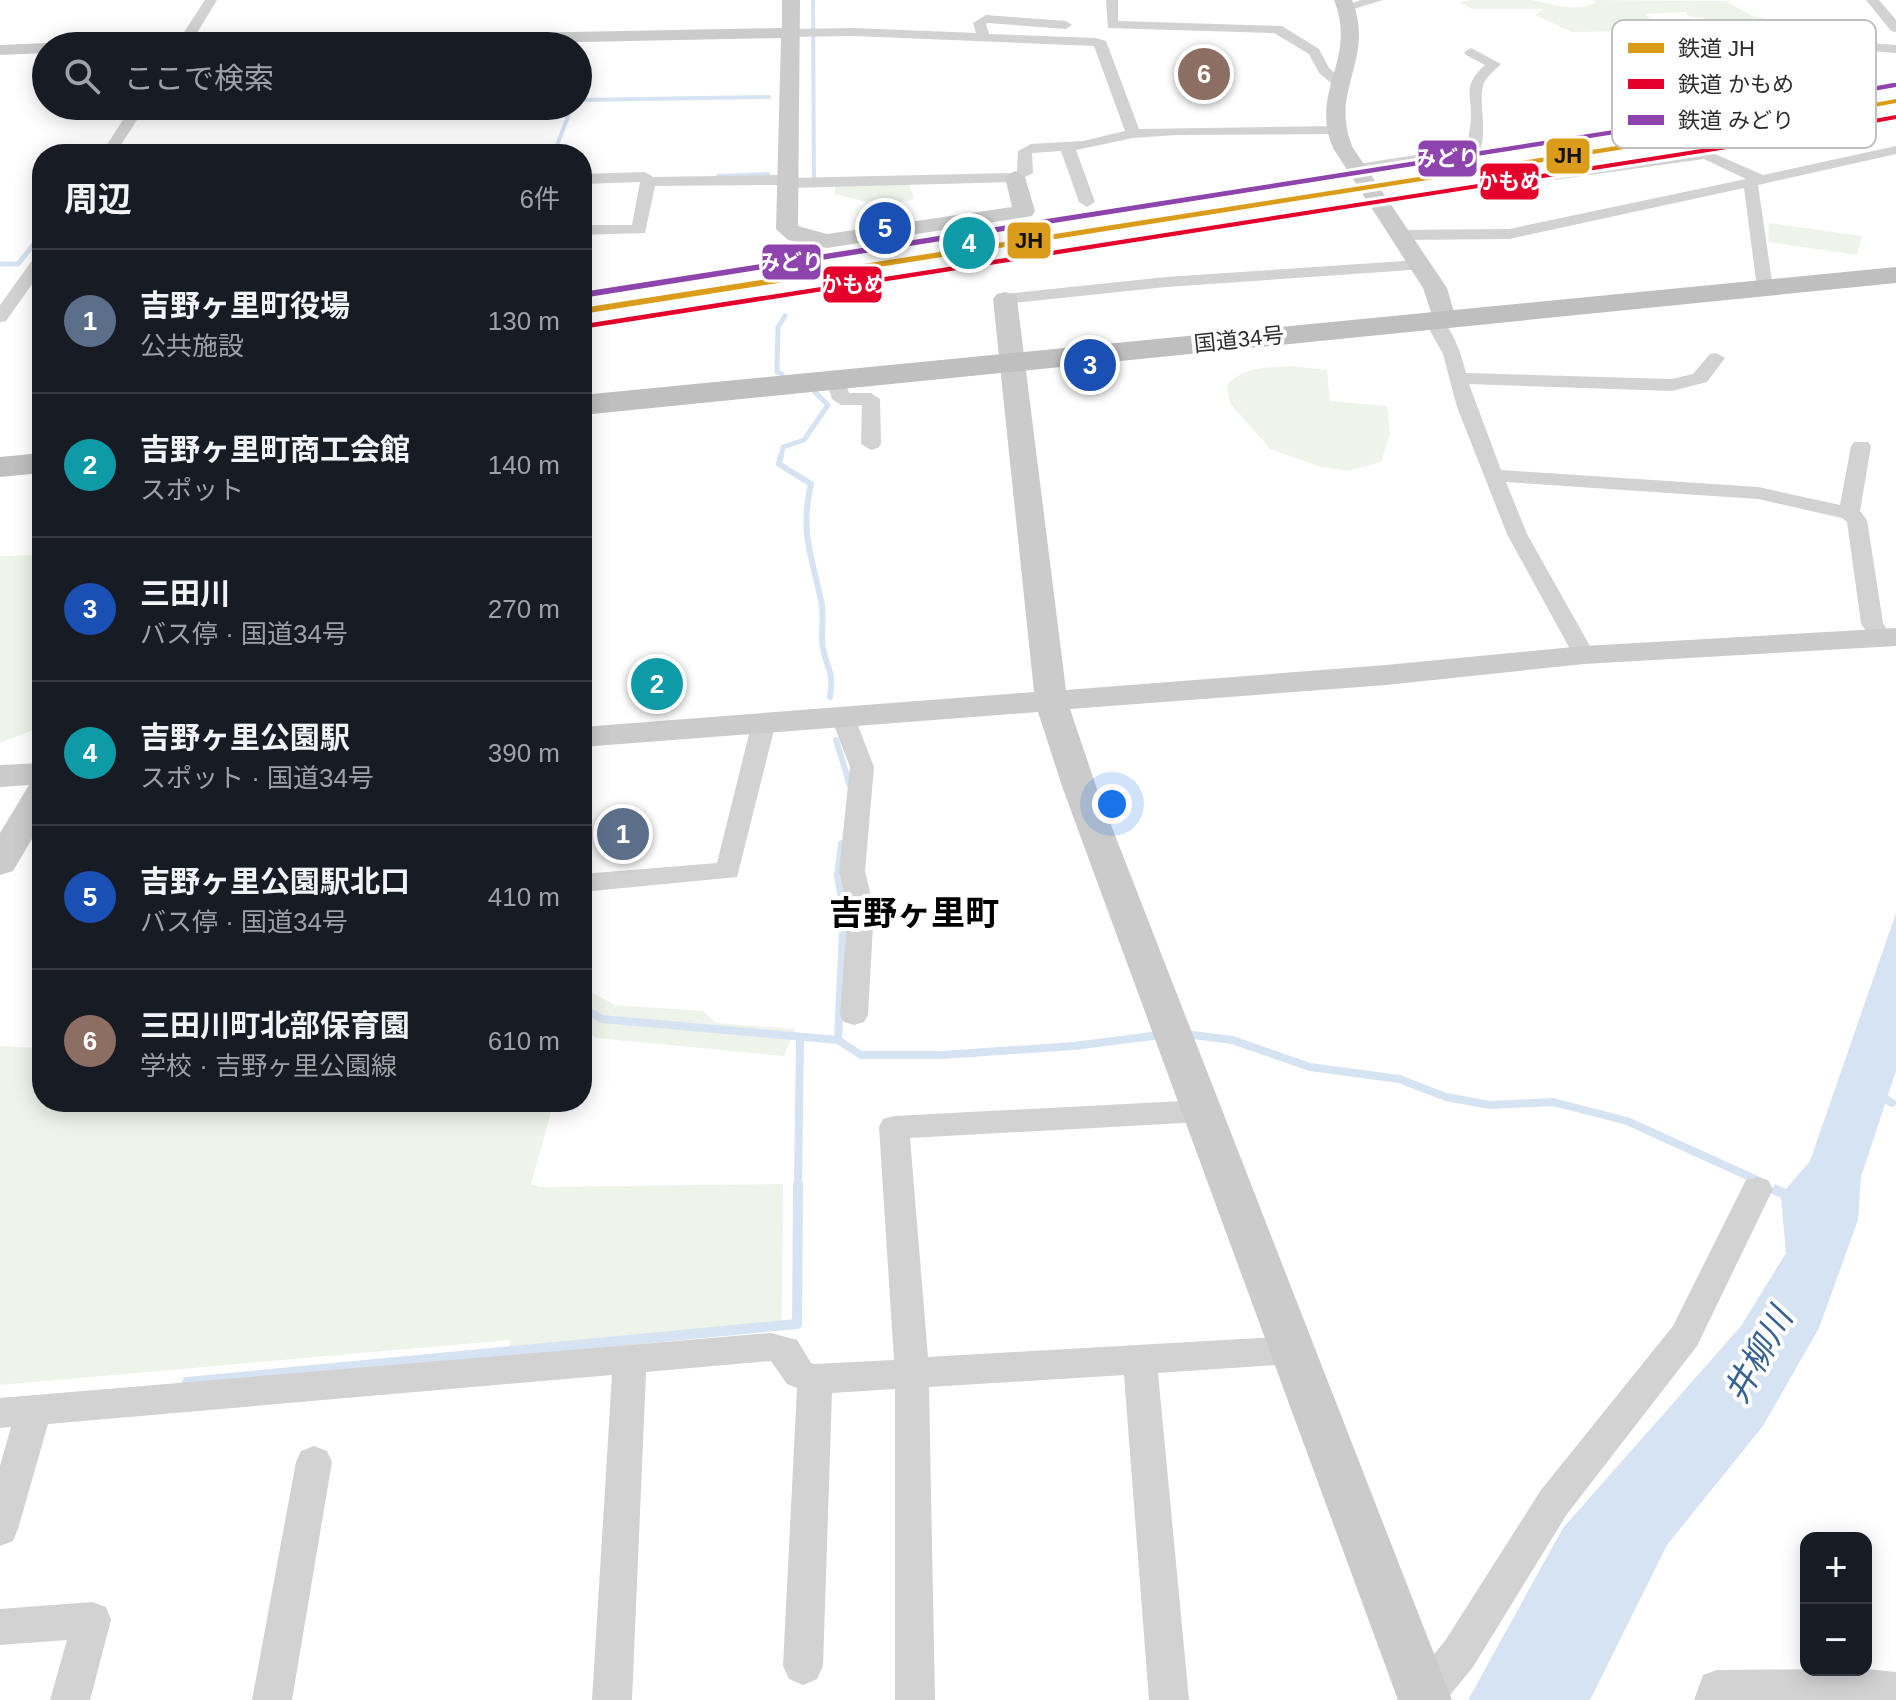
<!DOCTYPE html>
<html lang="ja">
<meta charset="utf-8">
<style>
:root{--surface:#171b24;--page:#242831;--text:#f1f3f6;--muted:#9ea1a6;--line:#363941;--accent:#767676}
body{margin:0;font-family:Helvetica,"Noto Sans JP",sans-serif;background:var(--page);color:var(--text)}
.controls{position:absolute;right:24px;bottom:24px;display:grid;overflow:hidden;border-radius:16px;box-shadow:0 4px 20px #0003}
.controls button{width:72px;height:72px;display:grid;place-items:center;padding:0;border:0;border-bottom:2px solid var(--line);background:var(--surface);color:var(--text);font:40px sans-serif}
.you{position:absolute;left:1112px;top:804px;width:28px;height:28px;margin:-20px;border:6px solid #fff;border-radius:50%;background:#1a73e8;box-shadow:0 0 0 12px #1a73e833}
.badge{display:grid;place-items:center;width:52px;height:52px;border-radius:50%;background:var(--accent);color:#fff;font-size:26px;font-weight:700}
.pin{position:absolute;translate:-50% -50%;border:4px solid #fff;box-shadow:0 2px 8px #0006}
.list{margin:0;padding:0;list-style:none}
h2{display:flex;justify-content:space-between;align-items:center;height:104px;margin:0;padding:0 32px;font-size:34px}
h2 small{font-size:26px;font-weight:400;color:var(--muted)}
.list li{display:grid;grid-template-columns:52px 1fr auto;gap:24px;align-items:center;box-sizing:border-box;height:144px;padding:0 32px;border-top:2px solid var(--line)}
.list b{display:block;font-size:30px;white-space:nowrap}
.list p{margin:0;font-size:26px;white-space:nowrap;color:var(--muted)}
.list em{font-size:26px;font-style:normal;color:var(--muted)}
.icon{flex:none;width:44px;height:44px;fill:none;stroke:currentColor;stroke-width:2;stroke-linecap:round;stroke-linejoin:round}
.map{position:relative;flex:none;width:1896px;height:1700px;overflow:hidden}
.search{position:absolute;background:var(--surface);box-shadow:0 4px 20px #0003;left:32px;top:32px;width:560px;height:88px;display:flex;align-items:center;gap:20px;box-sizing:border-box;padding:0 28px;border-radius:44px;color:var(--muted);font-size:30px}
.panel{position:absolute;background:var(--surface);box-shadow:0 4px 20px #0003;left:32px;top:144px;width:560px;height:968px;border-radius:32px}
.map>svg:first-child{display:block}
</style>
<div class="map">
<svg width="1896" height="1700" viewBox="0 0 1896 1700">
<rect width="100%" height="100%" fill="#fff"/>
<g fill="#eef4ea">
<path d="M1472,0C1491,0 1511,0 1530,0C1550,2 1578,15 1597,1L1588,0L1726,1L1752,16L1775,21L1797,39L1734,43L1728,35L1735,32L1733,28L1714,20L1688,16L1686,12L1645,14L1660,28L1647,31L1572,32L1535,15L1543,9H1472L1459,2Z"/>
<path d="M909,184L914,199L885,207L835,194V186Z"/>
<path d="M1769,223L1862,236L1857,255L1768,242Z"/>
<path d="M1292,366L1327,370L1330,401L1387,406L1390,434L1381,462L1348,471L1321,467L1270,449L1230,403L1227,386C1241,366 1270,368 1292,366Z"/>
<path d="M42,555V720L38,728L0,743V556Z"/>
<path d="M582,987L615,1005L703,1011L716,1023L795,1029L784,1056L596,1038L582,1030Z"/>
<path d="M0,1046L42,1048V1102H554L531,1184L540,1187L783,1184L782,1324L509,1349L510,1340L0,1385Z"/>
</g>
<path fill="#d6e3f2" d="M1896,913V1071L1861,1177L1858,1220L1819,1328L1763,1426L1667,1545L1590,1700H1468L1563,1528L1741,1326L1786,1253L1781,1198L1770,1193L1775,1184L1786,1189L1810,1161Z"/>
<g fill="none" stroke-linecap="round" stroke-linejoin="round">
<g stroke="#d6e3f2" stroke-width="4">
<path d="M813,0L814,186"/>
<path d="M578,100L769,97"/>
<path d="M554,153L572,106"/>
<path d="M718,176L768,174"/>
</g>
<g stroke="#d6e3f2" stroke-width="5">
<path d="M811,252L812,248"/>
<path d="M0,264H18L42,234"/>
<path d="M782,374L777,372L778,327L785,316"/>
<path d="M781,457L783,447L804,440L828,405L814,391"/>
</g>
<g stroke="#d6e3f2" stroke-width="6">
<path d="M781,455L779,464L811,484C800,531 811,554 821,600C825,616 820,633 823,649C828,673 834,669 830,697"/>
<path d="M836,740L848,779"/>
</g>
<g stroke="#d6e3f2" stroke-width="8">
<path d="M848,777L850,784"/>
<path d="M582,1008L602,1019L838,1040L861,1055H942L1074,1046L1160,1035"/>
<path d="M1185,1034L1232,1040L1310,1067L1399,1079L1446,1097L1490,1105L1553,1102L1627,1121L1759,1181"/>
<path d="M838,1040L844,910L838,876L842,844"/>
<path d="M1879,1095L1892,1103"/>
<path d="M798,1186L800,1039"/>
</g>
<path stroke="#d6e3f2" stroke-width="10" d="M187,1382L797,1324L798,1184"/>
<g fill="#d2d2d2" fill-rule="evenodd">
<path d="M205,0H217L189,46H175Z"/>
<path d="M1106,0H1118V21L1282,26L1319,49L1329,68L1349,85L1337,88L1319,73L1309,54L1274,33L1108,28Z"/>
<path d="M1361,0H1383L1347,11L1341,7Z"/>
<path d="M1866,0H1879L1896,20V32L1891,31Z"/>
<path d="M986,15L1066,21L1072,25L1066,29L988,23L986,24L989,34L1095,38L1106,41L1139,129L1336,126L1343,130L1336,134L1176,135L1133,138L1076,150L1095,202L1087,207L1079,202L1061,151L1032,153L1033,173L1015,182L789,188L776,185L655,186L645,233L582,235V225H632L640,182L582,184V174L645,172L653,177L776,175L789,178L1013,173L1017,171L1018,151L1031,144L1083,141L1125,131L1094,46L854,36L789,37L783,33L789,29L854,28L976,33L973,23Z"/>
<path d="M1817,39L1896,45V53L1817,47L1689,49L1682,45L1689,41Z"/>
<path d="M1471,48L1501,64C1495,70 1487,76 1484,83C1477,100 1489,130 1479,153L1353,172V166L1358,164L1467,147C1468,138 1470,129 1471,120C1472,93 1462,86 1485,65L1466,55L1464,52Z"/>
<path d="M132,106H146L115,154H101Z"/>
<path d="M1896,146V154L1758,185L1773,288L1765,293L1757,288L1744,188L1509,239L1399,240L1391,235L1399,230L1509,229L1746,179L1704,159L1554,180V174L1559,172L1706,150L1763,175Z"/>
<path d="M42,253V270L6,321L0,322V305L36,255Z"/>
<path d="M1419,260L1427,265L1425,269L1166,287L1005,304L996,299L1005,294L1166,277Z"/>
<path d="M1433,315C1451,320 1462,356 1466,373L1672,379L1693,374L1710,354L1716,353L1725,358L1707,382L1672,391L1469,384L1501,470L1758,487L1840,505L1851,446L1854,442H1868L1871,446L1860,511L1867,520L1883,623L1892,638L1889,643H1873L1861,623L1847,522L1842,518L1758,499L1506,482L1527,534L1595,655L1592,660H1576L1507,534L1457,407L1443,354L1424,320Z"/>
<path d="M835,373L844,379L849,393H871L880,399L881,444L878,448L871,450L861,444L862,405H841L832,399L826,379Z"/>
<path d="M842,708L850,710L854,715L874,767L865,871L874,908L868,1015L864,1022L854,1025L844,1022L840,1015L848,908L839,871L850,767L830,715L834,710Z"/>
<path d="M764,715L772,717L776,722L737,877L582,892V874L717,863L752,722L756,717Z"/>
<path d="M1202,1100L1213,1103L1217,1111L1213,1119L1202,1122L910,1138L928,1357L1292,1336L1304,1340L1309,1350L1304,1360L1292,1364L1158,1373L1189,1700H1149L1124,1375L929,1387L935,1700H895V1389L832,1393L823,1666L817,1679L803,1685L789,1679L783,1666L797,1388L787,1384L771,1361L646,1372L632,1700H592L612,1375L48,1424L18,1529L13,1541L0,1546V1466L11,1427L0,1428V1398L771,1333L797,1340L811,1363L815,1364L894,1360L879,1127L883,1119L894,1116Z"/>
<path d="M1757,1177L1768,1180L1773,1189L1697,1346L1567,1514L1473,1667L1446,1700H1401L1407,1686L1445,1641L1541,1490L1673,1326L1746,1180Z"/>
<path d="M314,1446L327,1451L332,1462L292,1700H252L296,1462L301,1451Z"/>
<path d="M92,1602L106,1607L111,1620L90,1700H50L67,1640L0,1645V1609Z"/>
<path d="M1866,1669L1896,1672V1700H1694L1703,1675L1717,1670Z"/>
</g>
<g fill="#cbcbcb" fill-rule="evenodd">
<path d="M782,0H800L798,226L827,234L1012,207L1005,177L1015,171L1025,177L1035,211L1032,216L827,248L788,240L776,229L781,38L388,46H97L106,41L782,28Z"/>
<path d="M1334,0H1352C1376,60 1328,90 1353,148L1447,288L1456,319L1453,324H1435L1423,288L1333,148C1309,90 1358,60 1334,0Z"/>
<path d="M46,43L54,46H46V53L0,55V45Z"/>
<path d="M1005,292L1013,294L1017,299L1066,690L1386,665L1584,646L1896,628V646L1584,664L1386,685L1070,709L1097,789L1452,1700H1398L1063,789L1038,712L582,747V727L1034,692L993,299L997,294Z"/>
<path d="M42,763V822L13,871L0,875V833L29,785L0,787V765Z"/>
</g>
<g fill="#bfbfbf" fill-rule="evenodd">
<path d="M1896,267V283L582,415V395Z"/>
<path d="M42,453V473L0,477V457Z"/>
</g>
<g stroke="#fff" stroke-width="6">
<path id="rail-1" d="M1896,99V103L1757,128L582,314V308L1757,124Z"/>
</g>
<g stroke="#fff" stroke-width="6">
<path id="rail-2" d="M1896,115V119L1759,144L582,329L584,324L1759,140Z"/>
</g>
<g stroke="#fff" stroke-width="6">
<path id="rail-3" d="M1893,83H1896V87L1754,112L582,298V292L1754,108Z"/>
</g>
<use href="#rail-1" fill="#db9c1b" fill-rule="evenodd"/>
<use href="#rail-2" fill="#e4002b" fill-rule="evenodd"/>
<use href="#rail-3" fill="#8e44ad" fill-rule="evenodd"/>
</g>
<g text-anchor="middle" stroke-width="8" stroke-linejoin="round" paint-order="stroke">
<g font-size="22" fill="#2d2d2d" stroke="#fff">
<text transform="translate(1239 339) rotate(-6)" y="8">国道34号</text>
</g>
<g font-size="34" font-weight="bold" fill="#000" stroke="#fff">
<text x="914" y="925">吉野ヶ里町</text>
</g>
<g font-size="34" font-style="italic" fill="#386291" stroke="#fff">
<text transform="translate(1758 1355) rotate(-61)" y="12">井柳川</text>
</g>
</g>
<rect x="1612" y="20" width="264" height="128" rx="12" fill="#fff" stroke="#c0c0c0" stroke-width="2"/>
<rect x="1628" y="43" width="36" height="10" fill="#db9c1b"/>
<rect x="1628" y="79" width="36" height="10" fill="#e4002b"/>
<rect x="1628" y="115" width="36" height="10" fill="#8e44ad"/>
<g font-size="22" fill="#2d2d2d">
<text x="1678" y="56">鉄道 JH</text>
<text x="1678" y="92">鉄道 かもめ</text>
<text x="1678" y="128">鉄道 みどり</text>
</g>
<g stroke="#fff" stroke-width="3">
<rect x="1545" y="137" width="46" height="38" rx="8" fill="#db9c1b"/>
<rect x="1417" y="139" width="61" height="39" rx="8" fill="#8e44ad"/>
<rect x="1479" y="162" width="61" height="39" rx="8" fill="#e4002b"/>
<rect x="1006" y="221" width="46" height="39" rx="8" fill="#db9c1b"/>
<rect x="761" y="243" width="61" height="38" rx="8" fill="#8e44ad"/>
<rect x="822" y="265" width="61" height="39" rx="8" fill="#e4002b"/>
</g>
<g font-size="22" text-anchor="middle" font-weight="bold" fill="#fff">
<text x="1447" y="166">みどり</text>
<text x="1509" y="189">かもめ</text>
<text x="791" y="270">みどり</text>
<text x="853" y="292">かもめ</text>
</g>
<g font-size="22" text-anchor="middle" font-weight="bold" fill="#111">
<text x="1568" y="163">JH</text>
<text x="1029" y="248">JH</text>
</g>
</svg>
<div class="controls">
<button>+</button>
<button>−</button>
</div>
<div class="you"></div>
<div class="pin badge" style="left:623px;top:834px;background:#5c6f8a">1</div>
<div class="pin badge" style="left:657px;top:684px;background:#0f9aa8">2</div>
<div class="pin badge" style="left:1090px;top:365px;background:#1a4fb4">3</div>
<div class="pin badge" style="left:969px;top:243px;background:#0f9aa8">4</div>
<div class="pin badge" style="left:885px;top:228px;background:#1a4fb4">5</div>
<div class="pin badge" style="left:1204px;top:74px;background:#8d6e63">6</div>
<div class="search"><svg class="icon" aria-label="search" viewBox="0 0 24 24"><circle cx="10" cy="10" r="6"/><path d="M15 15l6 6"/></svg>ここで検索</div>
<section class="panel">
<h2>周辺<small>6件</small></h2>
<ul class="list">
<li><span class="badge" style="background:#5c6f8a">1</span><div><b>吉野ヶ里町役場</b><p>公共施設</p></div><em>130 m</em></li>
<li><span class="badge" style="background:#0f9aa8">2</span><div><b>吉野ヶ里町商工会館</b><p>スポット</p></div><em>140 m</em></li>
<li><span class="badge" style="background:#1a4fb4">3</span><div><b>三田川</b><p>バス停 · 国道34号</p></div><em>270 m</em></li>
<li><span class="badge" style="background:#0f9aa8">4</span><div><b>吉野ヶ里公園駅</b><p>スポット · 国道34号</p></div><em>390 m</em></li>
<li><span class="badge" style="background:#1a4fb4">5</span><div><b>吉野ヶ里公園駅北口</b><p>バス停 · 国道34号</p></div><em>410 m</em></li>
<li><span class="badge" style="background:#8d6e63">6</span><div><b>三田川町北部保育園</b><p>学校 · 吉野ヶ里公園線</p></div><em>610 m</em></li>
</ul>
</section>
</div>
